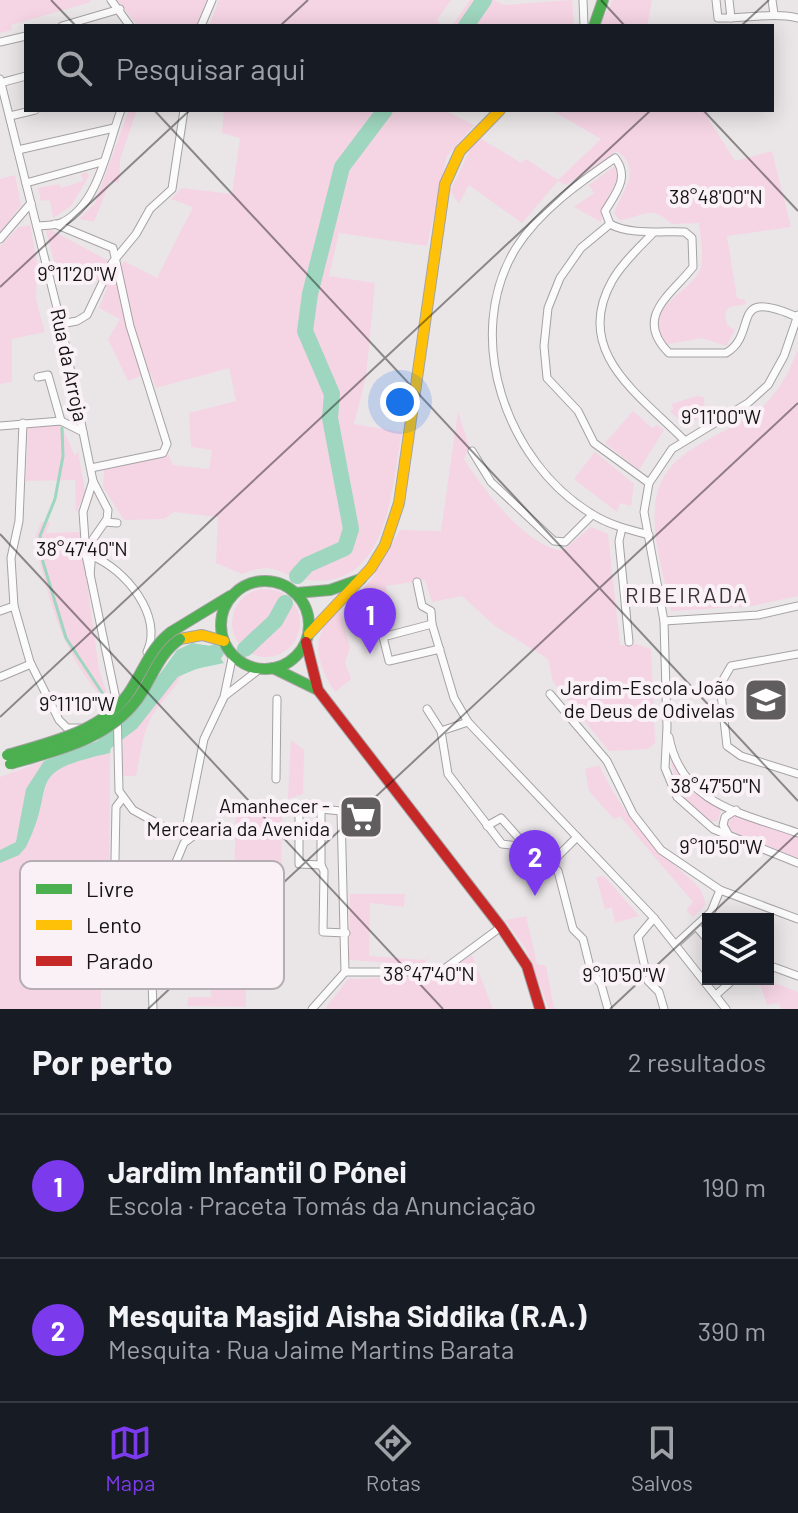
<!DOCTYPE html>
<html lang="pt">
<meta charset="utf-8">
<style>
:root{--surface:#171b24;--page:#20242c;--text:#f1f3f6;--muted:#9ea1a6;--line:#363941;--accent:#7c3aed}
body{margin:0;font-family:Barlow,sans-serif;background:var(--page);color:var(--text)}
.controls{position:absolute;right:24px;bottom:24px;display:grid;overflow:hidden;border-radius:0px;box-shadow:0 4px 20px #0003}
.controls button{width:72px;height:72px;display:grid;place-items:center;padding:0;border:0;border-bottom:2px solid var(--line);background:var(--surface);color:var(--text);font:40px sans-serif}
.you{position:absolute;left:400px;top:402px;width:28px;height:28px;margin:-20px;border:6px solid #fff;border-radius:50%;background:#1a73e8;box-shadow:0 0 0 12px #1a73e833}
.badge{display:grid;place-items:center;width:52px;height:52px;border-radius:50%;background:var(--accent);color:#fff;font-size:26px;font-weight:700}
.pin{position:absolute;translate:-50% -66px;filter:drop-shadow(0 2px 4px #0008)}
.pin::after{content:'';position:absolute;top:42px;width:28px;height:24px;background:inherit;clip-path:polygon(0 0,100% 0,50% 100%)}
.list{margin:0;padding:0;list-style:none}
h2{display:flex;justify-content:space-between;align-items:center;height:104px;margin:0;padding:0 32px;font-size:34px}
h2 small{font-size:26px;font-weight:400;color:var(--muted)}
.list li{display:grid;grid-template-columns:52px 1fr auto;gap:24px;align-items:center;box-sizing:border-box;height:144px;padding:0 32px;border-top:2px solid var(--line)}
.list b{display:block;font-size:30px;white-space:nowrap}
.list p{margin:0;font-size:26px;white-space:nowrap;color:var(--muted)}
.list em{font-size:26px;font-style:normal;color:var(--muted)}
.icon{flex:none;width:44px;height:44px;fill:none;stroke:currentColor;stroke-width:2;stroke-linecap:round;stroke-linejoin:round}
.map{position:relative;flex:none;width:798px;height:1009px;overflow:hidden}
.search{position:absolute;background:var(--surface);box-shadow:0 4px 20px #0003;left:24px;right:24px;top:24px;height:88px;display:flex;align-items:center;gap:20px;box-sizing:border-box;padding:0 28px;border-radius:0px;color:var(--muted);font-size:30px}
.sheet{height:392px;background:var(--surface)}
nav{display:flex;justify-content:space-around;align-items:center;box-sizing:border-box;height:112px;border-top:2px solid var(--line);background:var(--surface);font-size:22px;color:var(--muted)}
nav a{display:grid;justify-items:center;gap:4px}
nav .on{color:var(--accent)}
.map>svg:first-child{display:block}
</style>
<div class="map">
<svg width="798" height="1009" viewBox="0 0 798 1009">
<rect width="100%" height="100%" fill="#eae6e8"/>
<g fill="#f5d4e4">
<path d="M0,0H89L91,2L11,25L12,30L0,33Z"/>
<path d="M117,0H207L196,26H138Z"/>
<path d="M219,0H451L437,20L441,26H209Z"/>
<path d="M470,0H493L504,5L572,0L574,26H452Z"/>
<path d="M613,0H652L647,26H599Z"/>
<path d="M129,110H137L120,159L119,183L110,181L94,222L79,219L95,203Z"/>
<path d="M224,110H444L474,125L447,156L427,246L339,233L329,276L375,283L366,377L354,424L402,432C391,489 389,591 307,580C278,576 278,560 242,574L216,563L218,517L174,512L164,519L124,520L103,487L104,468L169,455L173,465L209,469L212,450L191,447L189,413L236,401L229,368L156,388L150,372L128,381L108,339L120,319L99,308L107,288L97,280L58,276L46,231L51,230L120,267L124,261L157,278L193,207L171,199L182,188L232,194L240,138L222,133Z"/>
<path d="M551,110H710L706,115L735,161L772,151L791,227L727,236L737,298L745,300L746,304L729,307L725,314L727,325L735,330L726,346L702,338L668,344C635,309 694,293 701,267C704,254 700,236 699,223L672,224C649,203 645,217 619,220L614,213C624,189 642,169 617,151L566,185L558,181L522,223L469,185L459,204L450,191L472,146L480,138L521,163L526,159L558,180L601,139Z"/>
<path d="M615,166L619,175L603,209L601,222L574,207L594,193L589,185Z"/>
<path d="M87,172L89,176L71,206L53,218L50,200L41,201L38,188L59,184L61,188L83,181L81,174Z"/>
<path d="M15,175L21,205L0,233V179Z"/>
<path d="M30,225L37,263L36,300L45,332L12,339V382L0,384V246L19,227Z"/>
<path d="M798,350V596L752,606L671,611C665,579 652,541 655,508C659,446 724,440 762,407C780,391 789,371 798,350Z"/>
<path d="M697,396L704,397L705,415L685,425L670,411L674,409L671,404Z"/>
<path d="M458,411L469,447L464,459C481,487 529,550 563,550L591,527L608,534L620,645L636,644L651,649L655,743L648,749L609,751L553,682L548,659L495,626L462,596L432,602L425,580L386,586L389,603L365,609L366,617L352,620L349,603L371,580L400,530L441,531Z"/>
<path d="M633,411L652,428L657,425L664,430L639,470L605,443Z"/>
<path d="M60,423L75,456L78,451L85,492L76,513L75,480L26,481L28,426Z"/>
<path d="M595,452L634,484L631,506L620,503L617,512L574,479Z"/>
<path d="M41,522H50L46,533L80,532L99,670L107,694L105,701C62,653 52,609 36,548L35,538Z"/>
<circle cx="266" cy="623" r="34"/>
<path d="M340,611L350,648L345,662L351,679L335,692C317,664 307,633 340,611Z"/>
<path d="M182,673C177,690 158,702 150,720C142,736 140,758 136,776H122L124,725L158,677Z"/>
<path d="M291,740L304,750L303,794L288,799Z"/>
<path d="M110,753L109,910L102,940H89L88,966H101V1009H0V863L30,839L49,776C65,760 89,758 110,753Z"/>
<path d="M670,754L688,788L721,810L717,822C686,818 673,781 670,754Z"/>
<path d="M44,761L27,789L16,842L0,850V777Z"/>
<path d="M599,765C620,809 643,837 680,870C691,880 705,889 705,905L693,917L686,910L693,902L620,816L614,819L589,791L585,769Z"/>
<path d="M236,803L273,804L282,815L281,874L262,883L234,881Z"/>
<path d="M735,814L798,836V858L732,832L726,825Z"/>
<path d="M604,876L639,916L615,923L612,908L605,909L596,877Z"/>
<path d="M350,894H405L404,907L370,903L369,956L425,960L431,952L423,965L349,960Z"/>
<path d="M526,916L537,964L546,966L554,1008L559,1009H549L526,949L505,920Z"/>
<path d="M472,955L493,1009H325L348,979L440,976Z"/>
<path d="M210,956L245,963L246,1007L187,1006L188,997H211Z"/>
<path d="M753,979H765L798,992V1009H781L779,1003L767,1005L759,981Z"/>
</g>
<g fill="#9ed6bf">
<path d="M192,643L211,646L224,663L158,677L177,650Z"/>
<path d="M113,735L110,753C20,773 59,782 26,847L19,855L0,863V850L16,842L26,789L44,761Z"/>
</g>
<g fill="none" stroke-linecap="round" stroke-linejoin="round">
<path stroke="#9ed6bf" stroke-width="3" d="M62,428L63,456L55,499L40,536L43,562L66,638L105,697"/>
<g stroke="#9ed6bf" stroke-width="16">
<path d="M466,26L484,0"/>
<path d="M297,576L307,565L345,548L351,529L330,418L332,394L305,331L310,294L342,167L385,110"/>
<path d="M245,649L275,621L285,603"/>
<path d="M106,742L131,723L173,670L216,652"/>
</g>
<g stroke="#a5a2a4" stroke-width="9">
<g id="street">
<path d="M111,0L130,26"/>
<path d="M583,0L584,26"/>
<path d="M716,0L718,18C745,19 772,12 798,18"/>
<path d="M729,0L731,18"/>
<path d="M772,0L774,14"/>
<path d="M62,26L120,9"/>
<path d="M201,26L212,0"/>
<path d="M0,42L26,36"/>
<path d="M0,79L61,324L93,481L108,510L107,519L93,539L90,575"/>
<path d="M0,83L26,76"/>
<path d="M10,116L35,110"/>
<path d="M18,150L114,128"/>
<path d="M26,183L102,162"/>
<path d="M55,224L113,248L130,326L167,444L163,453L91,468"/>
<path d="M610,224L581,248L560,278L548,308L544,346L547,378L578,411L594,443L649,483"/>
<path d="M38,226C46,225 56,226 63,222C99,204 108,144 121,110"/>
<path d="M653,233C639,248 622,263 612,281C572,352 640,395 684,440"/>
<path d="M0,239L31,203"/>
<path d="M798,315L784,356L768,385L748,403L672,449L649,483L644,512L664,621L667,727L665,768L677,797L713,829L798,863"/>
<path d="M61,324L77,321L87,315L112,263L136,234L150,209L172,189L184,110"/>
<path d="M38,377L48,375L61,421"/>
<path d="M23,423L19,521L11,558L14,606L30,662L59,720L67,728H80"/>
<path d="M0,426L61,421L83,432"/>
<path d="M472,451L491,482L554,541L565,542L592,515"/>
<path d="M93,481L83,512L86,555L117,704L119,791L133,810L173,832"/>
<path d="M105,522L117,523"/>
<path d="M622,528L619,541L629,642"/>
<path d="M649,535C630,530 609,525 592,514C506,462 462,336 516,248C540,210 579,183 615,158C630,177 616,193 605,211L610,224C629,235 662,231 685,232L692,238L693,267C671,295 633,317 669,353H726C760,333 727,286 797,317"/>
<path d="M92,556C125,569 164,616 147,652"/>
<path d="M417,582L422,606L431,611L432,624"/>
<path d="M0,611L14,606"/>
<path d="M664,621L758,615L798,606"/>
<path d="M440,649L389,661L383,637L432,624L454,698L468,722L654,918L726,1009"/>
<path d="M798,654L731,666L720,685L727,746L741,756L798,774"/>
<path d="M0,677L31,664"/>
<path d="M550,694L607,761L633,814L661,850L720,890L798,919"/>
<path d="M226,695L261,668"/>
<path d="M427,709L441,731"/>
<path d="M468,722L441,731L448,774L502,844L535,848L558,871L573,929L583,939L591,971L601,984L608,1009"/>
<path d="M669,737C682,805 742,813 798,833"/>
<path d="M276,779L277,699"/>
<path d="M122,799L116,807L114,911L150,924"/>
<path d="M321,809V865"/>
<path d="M187,824L204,739L224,697L233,654"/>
<path d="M487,826L501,818L525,845"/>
<path d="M729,836L723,825L725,817L736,810"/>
<path d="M551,863L577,837"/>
<path d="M654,918L638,937L648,981L659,992L664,1009"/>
<path d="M696,926L708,940"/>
<path d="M676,944L711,912L720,890"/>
<path d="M768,965L798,976"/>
<path d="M345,972L341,811L321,809L311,804L299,808V864L321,865L324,871L323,932L346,933"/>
<path d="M716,995L734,979"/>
<path d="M153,1009L150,924L184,843L192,837V830L187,824"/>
<path d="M312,1009L345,972H440L501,927"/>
</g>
</g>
<g stroke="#a5a2a4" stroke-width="12">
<g id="fast">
<path d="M594,26L603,0"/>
<circle cx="265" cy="625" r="44"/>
<path d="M296,593L330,590L361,579"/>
<path d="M171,632L230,596"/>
<path d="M273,668L318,690"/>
</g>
</g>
<g stroke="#a5a2a4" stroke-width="12">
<g id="slow">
<path d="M309,634L371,568L385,545L399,503L445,184L460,151L500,110"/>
<path d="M180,639L202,635L224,641"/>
</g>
</g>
<g stroke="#a5a2a4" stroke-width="12">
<path id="jam" d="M306,642L318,690L501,927L527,966L540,1009"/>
</g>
<use href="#street" stroke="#fcfbfc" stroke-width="7"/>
<use href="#fast" stroke="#4caf50" stroke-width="10"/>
<use href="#slow" stroke="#ffc107" stroke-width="10"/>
<use href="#jam" stroke="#c62828" stroke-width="10"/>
<g stroke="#a5a2a4" stroke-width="12" stroke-linecap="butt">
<g id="fast-bridge">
<path d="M7,755C50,742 101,732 128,694C143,672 150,648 171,632"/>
<path d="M10,764C55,751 107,740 137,700C152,679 158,654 180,639"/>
</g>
</g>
<use href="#fast-bridge" stroke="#4caf50" stroke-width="10"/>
</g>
<path fill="none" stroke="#161315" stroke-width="2" stroke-opacity="0.45" d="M51,0L76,26M601,0L625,26M280,26L308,0M741,26L769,0M154,110L798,801M703,110L798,211M0,287L190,110M0,534L443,1009M0,717L651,110M148,1009L798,403M610,1009L798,833"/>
<defs>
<g id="school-square" transform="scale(2.3)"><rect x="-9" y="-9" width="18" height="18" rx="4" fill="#605d5f" stroke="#f9f1f5"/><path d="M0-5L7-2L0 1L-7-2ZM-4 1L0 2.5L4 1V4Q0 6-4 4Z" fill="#fff"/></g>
<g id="supermarket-square" transform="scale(2.3)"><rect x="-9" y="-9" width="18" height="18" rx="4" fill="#605d5f" stroke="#f9f1f5"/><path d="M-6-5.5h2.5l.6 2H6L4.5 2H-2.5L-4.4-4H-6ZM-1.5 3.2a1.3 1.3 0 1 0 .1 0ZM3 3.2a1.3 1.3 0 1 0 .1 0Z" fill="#fff"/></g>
</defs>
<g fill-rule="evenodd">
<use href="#school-square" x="766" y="700"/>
<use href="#supermarket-square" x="361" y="817"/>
</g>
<g text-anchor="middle" stroke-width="8" stroke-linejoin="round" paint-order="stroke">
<g font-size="20" fill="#161315" stroke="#f9f1f5">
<text transform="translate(69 365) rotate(78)" y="7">Rua da Arroja</text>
</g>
<g font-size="20" fill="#161315" stroke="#f9f1f5" text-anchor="end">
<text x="735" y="695">Jardim-Escola João<tspan x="735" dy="23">de Deus de Odivelas</tspan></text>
<text x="330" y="813">Amanhecer -<tspan x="330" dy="23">Mercearia da Avenida</tspan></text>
</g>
<g font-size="22" letter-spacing="2" fill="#383235" stroke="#f9f1f5">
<text x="687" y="603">RIBEIRADA</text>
</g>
</g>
<rect x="20" y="861" width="264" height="128" rx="12" fill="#f9f1f5" stroke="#b5aeb2" stroke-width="2"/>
<rect x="36" y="884" width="36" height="10" fill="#4caf50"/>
<rect x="36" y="920" width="36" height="10" fill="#ffc107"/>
<rect x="36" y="956" width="36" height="10" fill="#c62828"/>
<g font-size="22" fill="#161315">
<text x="86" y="897">Livre</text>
<text x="86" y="933">Lento</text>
<text x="86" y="969">Parado</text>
</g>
<g font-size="20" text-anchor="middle" fill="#161315" stroke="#f9f1f5" stroke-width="8" stroke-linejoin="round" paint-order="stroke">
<text x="716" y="204">38°48'00"N</text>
<text x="77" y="281">9°11'20"W</text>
<text x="721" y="424">9°11'00"W</text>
<text x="82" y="556">38°47'40"N</text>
<text x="77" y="711">9°11'10"W</text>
<text x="716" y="793">38°47'50"N</text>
<text x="721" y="854">9°10'50"W</text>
<text x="429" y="981">38°47'40"N</text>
<text x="624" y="982">9°10'50"W</text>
</g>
</svg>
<div class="controls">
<button><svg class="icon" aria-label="layers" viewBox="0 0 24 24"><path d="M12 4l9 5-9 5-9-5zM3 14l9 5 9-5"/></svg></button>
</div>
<div class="you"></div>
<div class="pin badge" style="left:370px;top:654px">1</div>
<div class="pin badge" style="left:535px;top:896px">2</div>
<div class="search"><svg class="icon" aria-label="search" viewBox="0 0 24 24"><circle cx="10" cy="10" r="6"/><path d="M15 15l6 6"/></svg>Pesquisar aqui</div>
</div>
<section class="sheet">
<h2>Por perto<small>2 resultados</small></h2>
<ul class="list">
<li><span class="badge">1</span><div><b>Jardim Infantil O Pónei</b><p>Escola · Praceta Tomás da Anunciação</p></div><em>190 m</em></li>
<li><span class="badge">2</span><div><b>Mesquita Masjid Aisha Siddika (R.A.)</b><p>Mesquita · Rua Jaime Martins Barata</p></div><em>390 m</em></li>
</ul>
</section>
<nav>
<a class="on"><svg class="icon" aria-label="map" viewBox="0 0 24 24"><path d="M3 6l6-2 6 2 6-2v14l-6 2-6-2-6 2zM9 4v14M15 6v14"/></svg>Mapa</a>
<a><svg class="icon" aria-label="directions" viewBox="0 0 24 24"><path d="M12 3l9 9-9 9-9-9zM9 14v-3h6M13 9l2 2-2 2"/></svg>Rotas</a>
<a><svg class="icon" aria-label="saved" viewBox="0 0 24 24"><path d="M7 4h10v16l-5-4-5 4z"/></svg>Salvos</a>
</nav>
